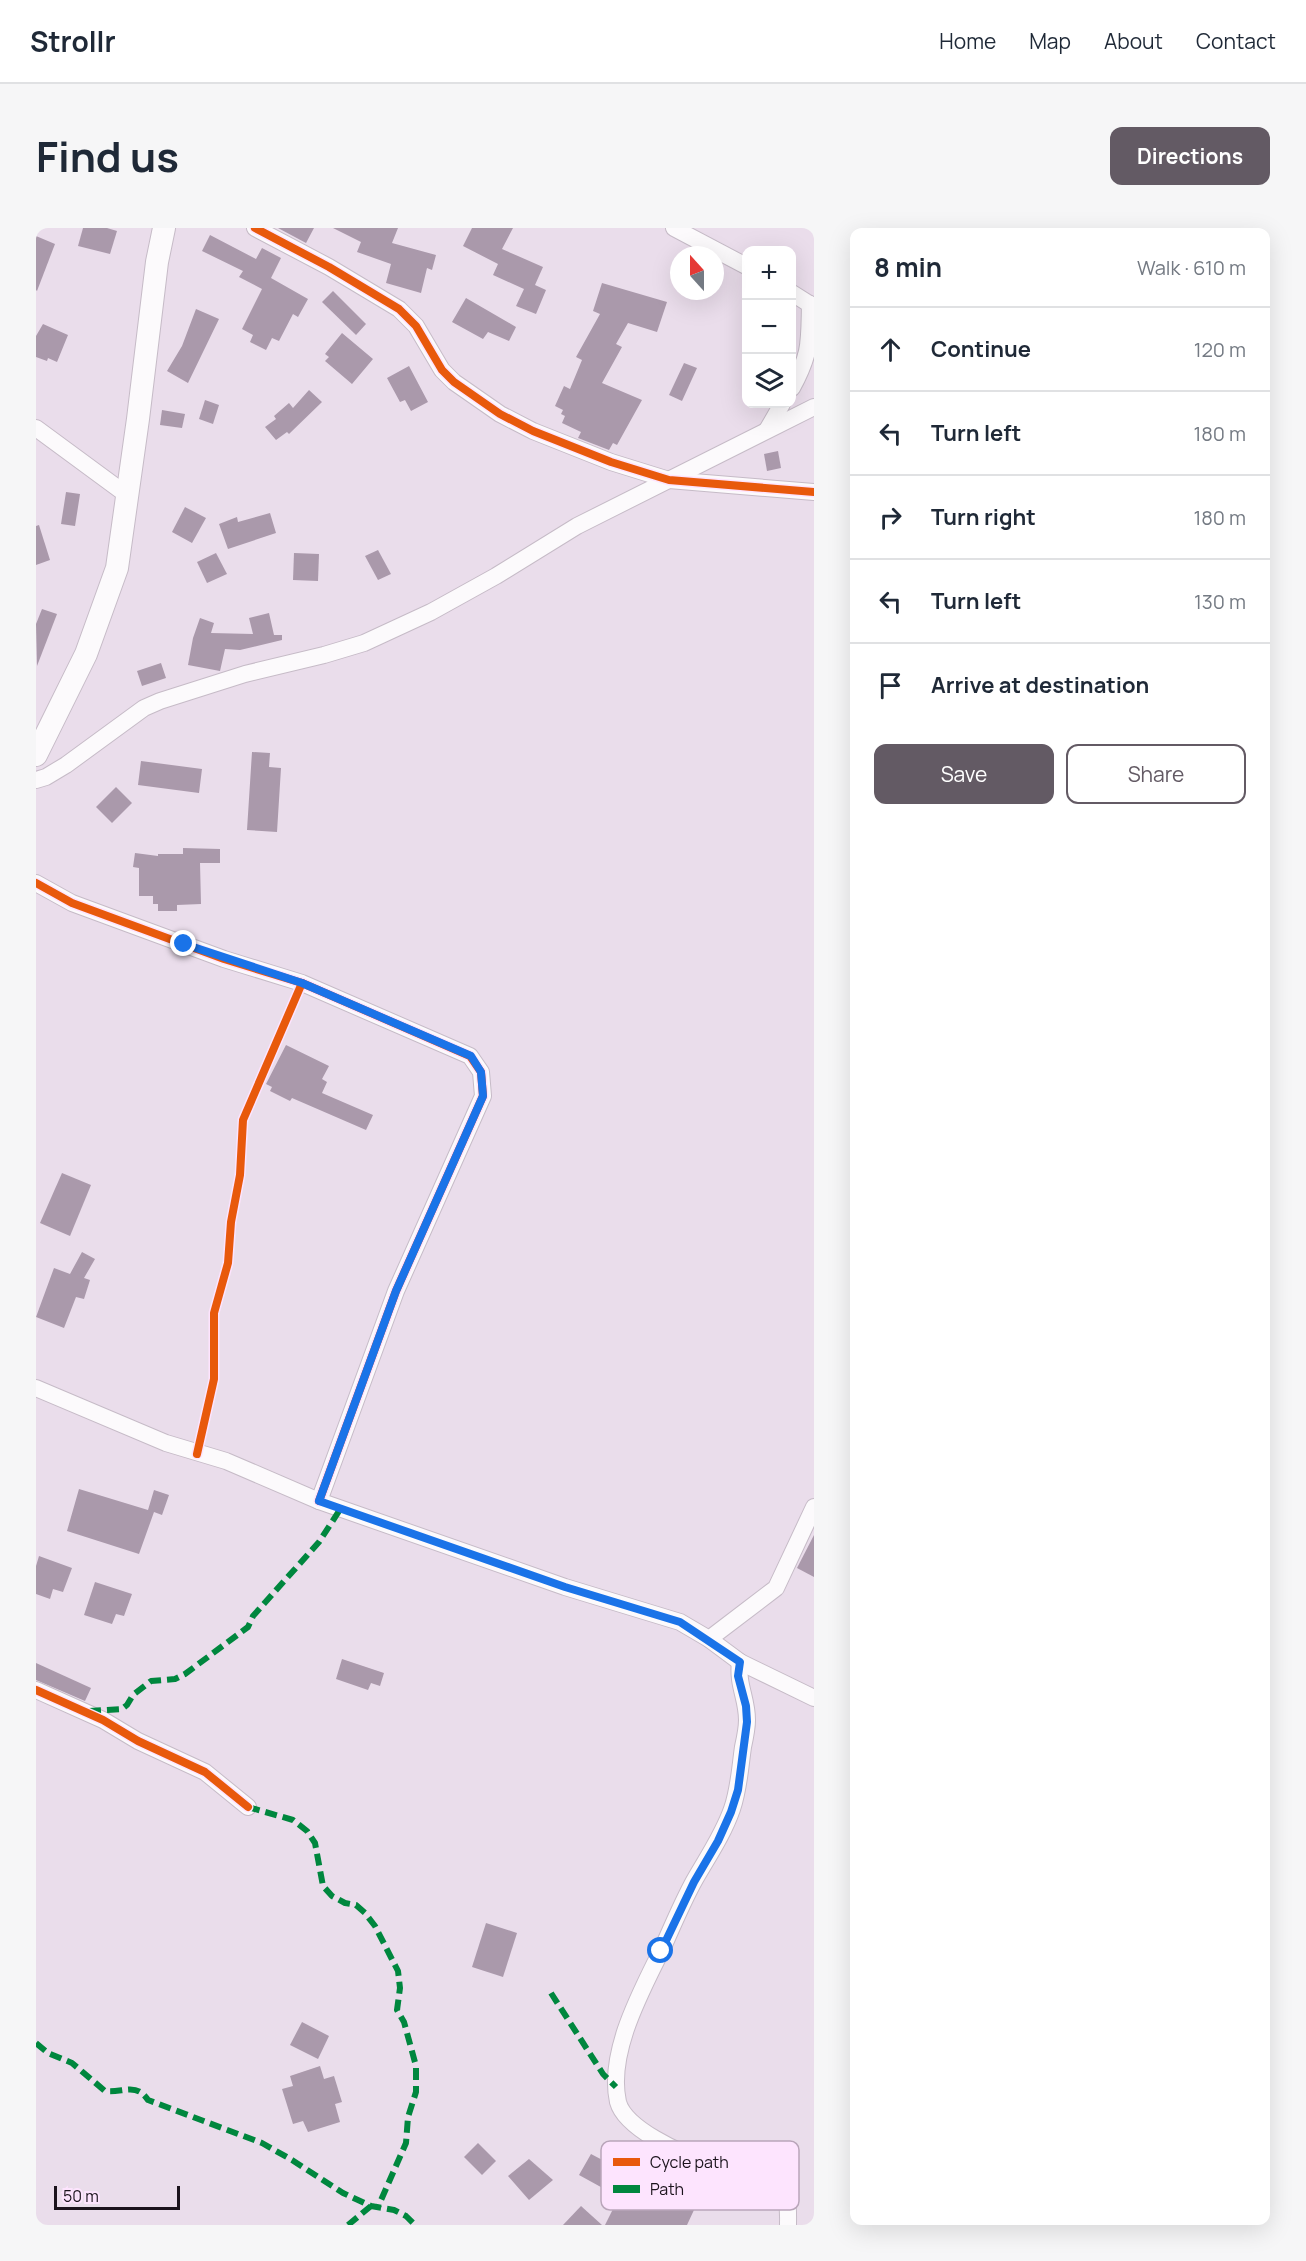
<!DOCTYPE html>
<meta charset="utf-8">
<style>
:root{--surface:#fff;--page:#f6f6f7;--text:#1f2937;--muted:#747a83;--line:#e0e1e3;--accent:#635a64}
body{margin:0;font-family:Manrope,sans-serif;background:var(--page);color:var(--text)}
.controls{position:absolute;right:18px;top:18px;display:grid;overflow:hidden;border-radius:12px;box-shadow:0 6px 24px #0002}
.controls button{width:54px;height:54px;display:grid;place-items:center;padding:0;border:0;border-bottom:2px solid var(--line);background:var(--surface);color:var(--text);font:30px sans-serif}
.compass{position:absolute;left:634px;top:18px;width:54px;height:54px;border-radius:50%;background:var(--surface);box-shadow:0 6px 24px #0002;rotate:339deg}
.scale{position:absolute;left:18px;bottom:15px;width:126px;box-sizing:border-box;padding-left:6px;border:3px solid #1b131c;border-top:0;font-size:16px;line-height:21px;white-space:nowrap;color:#1b131c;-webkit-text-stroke:4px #fde4fe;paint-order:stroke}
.stop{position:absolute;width:18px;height:18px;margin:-14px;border:4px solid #1a73e8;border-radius:50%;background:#fff}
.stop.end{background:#1a73e8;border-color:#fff;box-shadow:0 2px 6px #0008}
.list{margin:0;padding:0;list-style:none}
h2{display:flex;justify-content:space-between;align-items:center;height:78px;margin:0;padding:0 24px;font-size:26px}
h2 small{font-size:20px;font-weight:400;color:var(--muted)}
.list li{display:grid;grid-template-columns:39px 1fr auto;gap:18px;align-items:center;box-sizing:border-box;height:84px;padding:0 24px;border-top:2px solid var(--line)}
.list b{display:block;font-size:22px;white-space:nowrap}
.list em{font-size:20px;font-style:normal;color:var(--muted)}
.actions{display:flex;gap:12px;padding:18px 24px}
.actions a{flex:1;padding:14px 0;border:2px solid var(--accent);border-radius:12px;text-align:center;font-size:21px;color:var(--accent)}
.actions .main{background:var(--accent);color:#fff}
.icon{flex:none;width:33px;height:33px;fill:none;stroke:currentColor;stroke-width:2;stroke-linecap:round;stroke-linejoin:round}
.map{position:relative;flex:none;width:778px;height:1997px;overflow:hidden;border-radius:12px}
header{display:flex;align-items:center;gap:36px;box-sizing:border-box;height:84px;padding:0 30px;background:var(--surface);border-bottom:2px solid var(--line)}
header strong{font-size:28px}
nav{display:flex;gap:33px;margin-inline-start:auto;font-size:21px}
.intro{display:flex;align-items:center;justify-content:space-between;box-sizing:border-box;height:144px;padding:0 36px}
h1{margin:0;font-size:42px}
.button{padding:15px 27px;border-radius:12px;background:var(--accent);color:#fff;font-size:21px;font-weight:700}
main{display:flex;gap:36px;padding:0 36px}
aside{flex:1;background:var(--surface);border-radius:12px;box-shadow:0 6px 24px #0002}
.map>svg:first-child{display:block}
</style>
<header>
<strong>Strollr</strong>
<nav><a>Home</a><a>Map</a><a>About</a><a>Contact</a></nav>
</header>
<div class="intro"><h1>Find us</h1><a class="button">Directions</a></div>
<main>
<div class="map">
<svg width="778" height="1997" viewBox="0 0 778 1997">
<rect width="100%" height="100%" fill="#eaddeb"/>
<g fill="#aa99ab">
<path d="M47,0H71L81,3L74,26L42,18Z"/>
<path d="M242,0H278L270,15Z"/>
<path d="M297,0H362L356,15L400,27L396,42L391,40L385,65L350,55L355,36L321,24L325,14Z"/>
<path d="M436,0H477L466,21L507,39L499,57L510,62L500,86L480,78L488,61L457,47L462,36L427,18Z"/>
<path d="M174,7L220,31L226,20L245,30L235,50L272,71L262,89L257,86L243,113L236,110L230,122L214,114L217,107L206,101L226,61L203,49L207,43L166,23Z"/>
<path d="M0,8L19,16L1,63L0,62Z"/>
<path d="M566,55L631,74L621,104L592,95L580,116L586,119L566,155L606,172L581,217L577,215L573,222L542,210L545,204L526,195L529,188L525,186L527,182L519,178L528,158L534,161L546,132L540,129L564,86L557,83Z"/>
<path d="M297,63L330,96L320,107L286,74Z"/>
<path d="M430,70L480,99L473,113L452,104L447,111L416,94Z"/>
<path d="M160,81L183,91L152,155L131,143L146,118Z"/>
<path d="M7,96L32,107L21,134L12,130L11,133L0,129V108Z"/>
<path d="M306,105L337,131L316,156L289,133L293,129L289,126Z"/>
<path d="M648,135L661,140L646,173L633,167Z"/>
<path d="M373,138L392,174L375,183L369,172L364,174L351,150Z"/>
<path d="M273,162L286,174L253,206L251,204L240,212L229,199L240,191L238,188L253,175L257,180Z"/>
<path d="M169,172L183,177L177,196L163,191Z"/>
<path d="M126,182L149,186L146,200L124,197Z"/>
<path d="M742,223L745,240L731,243L728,226Z"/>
<path d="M30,264L44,266L39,298L25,296Z"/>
<path d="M149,279L170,290L156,315L136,304Z"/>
<path d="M234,285L240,305L192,321L183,296L201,289L202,294Z"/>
<path d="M3,297L14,332L0,337V298Z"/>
<path d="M342,322L355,346L342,352L329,328Z"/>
<path d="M180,325L191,346L171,355L161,334Z"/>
<path d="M258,325L283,326L282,353L257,352Z"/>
<path d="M6,381L21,386L1,438L0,396Z"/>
<path d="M233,385L238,407H246V412L204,422L189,421L184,443L152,437L157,410L164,390L178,395L175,405L217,406L213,390Z"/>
<path d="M125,435L130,450L106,458L101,443Z"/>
<path d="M216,524L234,525L233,539L245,540L241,604L211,602Z"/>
<path d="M105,533L166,541L163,565L102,557Z"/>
<path d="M80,559L96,575L76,595L60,579Z"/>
<path d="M147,620L184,621V635H164L165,676L141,677V683H122V676H117V668H103V640L97,639L99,625L122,628V626H147Z"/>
<path d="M250,817L293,838L286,851L291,854L286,865L337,887L330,902L256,870L254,873L234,863L236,859L230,856Z"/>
<path d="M26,945L55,957L34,1008L4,995Z"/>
<path d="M46,1024L59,1031L48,1050L54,1052L48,1071L40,1069L28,1100L0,1089L18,1040L34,1046Z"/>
<path d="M43,1261L112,1282L118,1262L133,1267L126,1287L118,1284L103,1326L31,1303Z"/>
<path d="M778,1307V1349L761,1340Z"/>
<path d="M3,1328L36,1340L27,1364L17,1361L14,1371L0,1366V1338Z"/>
<path d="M59,1354L96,1366L88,1388L80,1386L76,1396L48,1387Z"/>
<path d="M306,1431L348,1445L344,1458L335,1455L332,1462L300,1451Z"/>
<path d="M0,1435L55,1460L49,1473L0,1452Z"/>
<path d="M450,1695L481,1705L467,1749L436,1739Z"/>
<path d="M266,1794L293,1808L282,1831L254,1817Z"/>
<path d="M284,1838L288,1851L298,1848L306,1874L299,1876L304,1894L272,1904L267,1893L257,1896L246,1861L257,1858L254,1848Z"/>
<path d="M442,1915L460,1933L446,1947L428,1929Z"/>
<path d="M604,1924L671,1954L651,1997H569L583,1969L543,1947L555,1926L593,1946Z"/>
<path d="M493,1931L517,1952L493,1972L472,1948Z"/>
<path d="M545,1978L566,1997H527Z"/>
</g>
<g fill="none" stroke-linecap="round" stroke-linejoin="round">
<g stroke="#c6bbc7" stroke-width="18">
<g id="street">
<path d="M219,0L293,39L363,81L380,98L406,142L418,154L464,186L497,203L575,234L633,252L778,264"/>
<path d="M638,0L710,38"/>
<path d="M756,65L778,79"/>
<path d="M756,160C775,125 773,115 774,76"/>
<path d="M0,200L91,267"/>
<path d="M731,202L746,176"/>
<path d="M0,552L10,549L30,537L108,480L124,473L209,446L288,427L328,415L395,384L460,348L541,298L778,179"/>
<path d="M0,655L36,675L188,731L266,755L434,828L445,844L447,868L360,1063L283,1273"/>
<path d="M0,1160L130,1215L190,1233L283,1273L529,1359L644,1394L673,1411L704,1434L778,1470"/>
<path d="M673,1411L740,1360L778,1279"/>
<path d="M704,1434C701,1457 711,1470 711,1492C711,1501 709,1510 707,1519C704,1540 703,1561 696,1581C687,1607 671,1630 658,1653C646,1675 637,1697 627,1719C606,1762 571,1824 582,1874C589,1900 645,1927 670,1932C680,1934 691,1929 702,1931C714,1933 742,1954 748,1966C753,1975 752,1987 752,1997"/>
<path d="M0,1462L67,1492L102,1513L169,1544L212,1579"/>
</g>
</g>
<g stroke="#c6bbc7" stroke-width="24">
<path id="secondary" d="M0,527L50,426L81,340L102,191L121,34L128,0"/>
</g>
<use href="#street" stroke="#fcfafc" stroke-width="16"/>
<use href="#secondary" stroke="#fcfafc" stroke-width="22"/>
<g stroke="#00873e" stroke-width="6" stroke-dasharray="12 6" stroke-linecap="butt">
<path d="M53,1483L86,1481L91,1477L97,1467L115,1453L139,1451L149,1446L204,1405L212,1399L217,1388L283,1314L305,1280"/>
<path d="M212,1579L257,1592L271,1603L279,1615L287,1658L296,1668L309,1675L320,1677L329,1685L339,1698L362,1743L364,1760L361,1782L368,1794L380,1838V1864L372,1889L370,1915L342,1979"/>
<path d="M515,1765L567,1846L580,1859"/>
<path d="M0,1815L12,1825L36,1835L69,1863C88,1865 100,1854 112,1872L226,1915L256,1932L307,1965L335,1978L358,1982L370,1988L379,1997"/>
<path d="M312,1997L335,1978"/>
</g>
<g stroke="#fde4fe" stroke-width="11">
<g id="cycleway">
<path d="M219,0L293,39L363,81L380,98L406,142L418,154L464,186L497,203L575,234L633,252L778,264"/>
<path d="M0,655L36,675L188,731L266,755L434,828L445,844L447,868L360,1063L283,1273"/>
<path d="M161,1226L178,1151V1085L192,1035L195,994L204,947L207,892L266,755"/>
<path d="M0,1462L67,1492L102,1513L169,1544L212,1579"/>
</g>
</g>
<use href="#cycleway" stroke="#e8590c" stroke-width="8"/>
</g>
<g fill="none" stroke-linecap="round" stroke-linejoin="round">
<path stroke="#1a73e8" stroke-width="8" d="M148,716L266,755L435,828L445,844L447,868L360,1063L283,1273L529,1359L644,1394L704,1434L702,1448L710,1478L711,1494L702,1562L695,1584L682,1613L658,1654L625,1723"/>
</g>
<rect x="565" y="1913" width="198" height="69" rx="9" fill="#fde4fe" stroke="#b9a5ba" stroke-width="1.5"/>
<rect x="577" y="1930" width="27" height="8" fill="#e8590c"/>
<rect x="577" y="1957" width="27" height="8" fill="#00873e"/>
<g font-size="16" fill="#1b131c">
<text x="614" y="1940">Cycle path</text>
<text x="614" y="1967">Path</text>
</g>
</svg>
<div class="controls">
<button>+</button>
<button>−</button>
<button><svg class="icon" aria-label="layers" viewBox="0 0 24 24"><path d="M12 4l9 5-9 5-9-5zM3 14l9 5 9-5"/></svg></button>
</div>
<svg class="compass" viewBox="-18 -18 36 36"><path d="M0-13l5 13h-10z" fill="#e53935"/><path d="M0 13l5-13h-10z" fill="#747a83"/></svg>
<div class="scale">50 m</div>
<div class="stop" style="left:625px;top:1723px"></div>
<div class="stop end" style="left:148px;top:716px"></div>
</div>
<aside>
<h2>8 min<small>Walk · 610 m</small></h2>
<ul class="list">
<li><svg class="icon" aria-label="ahead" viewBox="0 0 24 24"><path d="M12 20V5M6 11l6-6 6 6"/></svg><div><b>Continue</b></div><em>120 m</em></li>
<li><svg class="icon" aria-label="left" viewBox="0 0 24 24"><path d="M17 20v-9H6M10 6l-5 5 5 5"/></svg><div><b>Turn left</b></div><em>180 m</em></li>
<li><svg class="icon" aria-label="right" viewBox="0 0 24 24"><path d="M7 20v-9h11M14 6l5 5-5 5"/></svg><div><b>Turn right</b></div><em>180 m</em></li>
<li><svg class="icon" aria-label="left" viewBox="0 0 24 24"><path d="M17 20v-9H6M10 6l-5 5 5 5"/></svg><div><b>Turn left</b></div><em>130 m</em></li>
<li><svg class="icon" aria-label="arrive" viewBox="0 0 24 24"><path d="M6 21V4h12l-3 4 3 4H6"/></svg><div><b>Arrive at destination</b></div></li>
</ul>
<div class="actions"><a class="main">Save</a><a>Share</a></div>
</aside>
</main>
